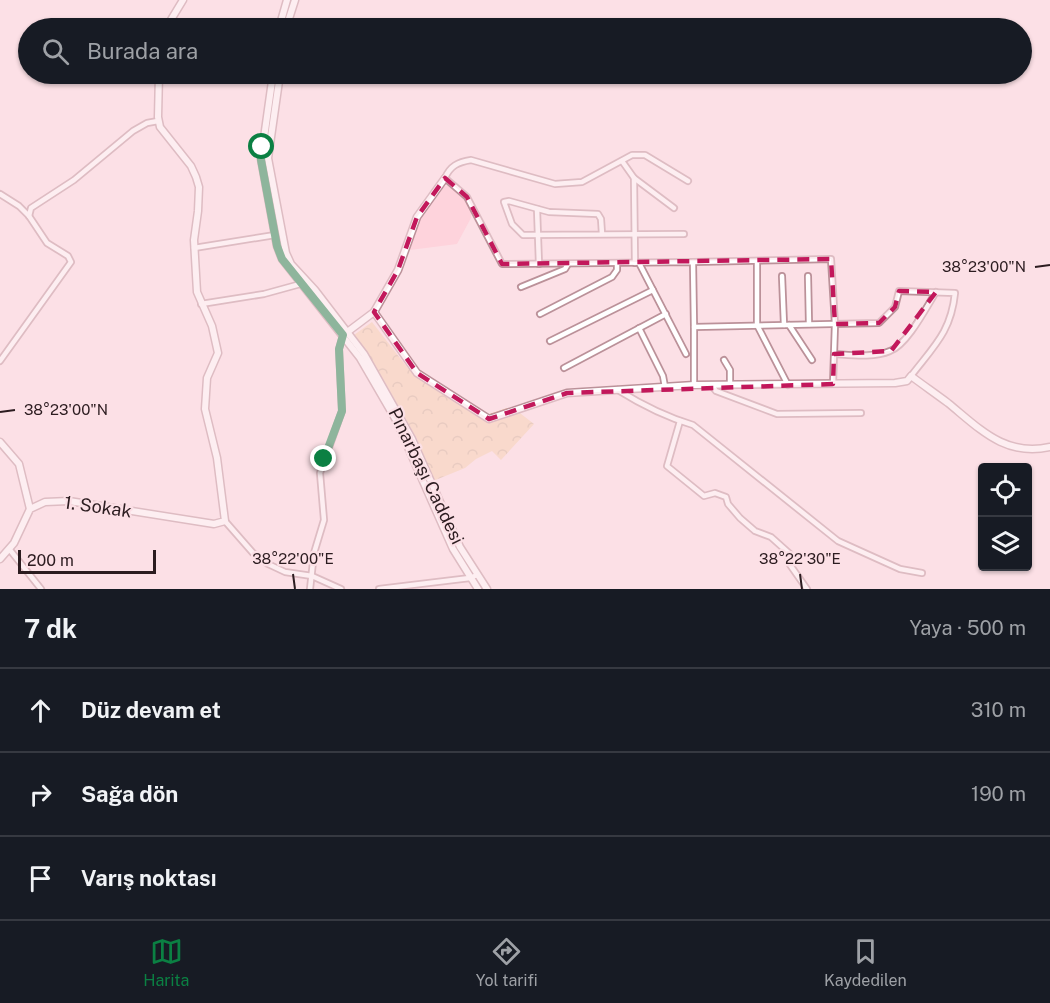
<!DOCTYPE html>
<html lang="tr">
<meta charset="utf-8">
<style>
:root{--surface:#171b24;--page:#242831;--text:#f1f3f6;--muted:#9ea1a6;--line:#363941;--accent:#0b8043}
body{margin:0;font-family:"Public Sans",sans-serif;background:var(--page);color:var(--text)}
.controls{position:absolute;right:18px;bottom:18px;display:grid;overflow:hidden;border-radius:6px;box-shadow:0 2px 4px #0004}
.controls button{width:54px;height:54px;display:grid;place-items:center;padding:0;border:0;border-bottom:2px solid var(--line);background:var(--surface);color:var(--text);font:30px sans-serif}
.scale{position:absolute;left:18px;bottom:15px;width:138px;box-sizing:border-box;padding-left:6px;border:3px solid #2c1c20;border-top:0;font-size:16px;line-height:21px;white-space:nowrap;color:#2c1c20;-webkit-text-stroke:4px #fce0e6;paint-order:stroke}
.stop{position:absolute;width:18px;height:18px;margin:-14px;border:4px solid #0b8043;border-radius:50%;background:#fff}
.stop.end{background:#0b8043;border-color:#fff;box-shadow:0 2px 6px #0008}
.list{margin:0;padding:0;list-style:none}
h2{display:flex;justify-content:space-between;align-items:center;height:78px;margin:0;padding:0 24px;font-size:26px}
h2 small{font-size:20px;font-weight:400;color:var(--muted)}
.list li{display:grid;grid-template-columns:39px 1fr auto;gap:18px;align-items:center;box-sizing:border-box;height:84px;padding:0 24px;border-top:2px solid var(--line)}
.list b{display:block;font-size:22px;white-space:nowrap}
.list em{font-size:20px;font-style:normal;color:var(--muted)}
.icon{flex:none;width:33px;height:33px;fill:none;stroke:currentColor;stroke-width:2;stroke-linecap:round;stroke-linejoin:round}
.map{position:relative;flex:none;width:1050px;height:589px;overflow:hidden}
.search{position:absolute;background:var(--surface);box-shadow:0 2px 4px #0004;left:18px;right:18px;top:18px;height:66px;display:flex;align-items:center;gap:15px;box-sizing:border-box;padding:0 21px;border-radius:33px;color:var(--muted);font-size:22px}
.sheet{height:330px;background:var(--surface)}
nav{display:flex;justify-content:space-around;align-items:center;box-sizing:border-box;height:84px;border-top:2px solid var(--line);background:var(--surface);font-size:16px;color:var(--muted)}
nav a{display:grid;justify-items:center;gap:3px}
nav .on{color:var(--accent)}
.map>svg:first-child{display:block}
</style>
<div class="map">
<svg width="1050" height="589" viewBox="0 0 1050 589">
<defs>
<pattern id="forest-crowns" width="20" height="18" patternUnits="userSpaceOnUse" patternTransform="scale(1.5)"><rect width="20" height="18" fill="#f5d0ae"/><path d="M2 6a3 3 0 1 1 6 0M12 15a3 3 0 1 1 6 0" fill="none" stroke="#d2b295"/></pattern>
</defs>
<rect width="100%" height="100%" fill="#fce0e6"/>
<path fill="#fed3dc" d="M448,185L464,197L471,212V218L457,244L410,250L419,222L444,187Z"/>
<path fill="url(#forest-crowns)" d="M372,322L407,367L422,381L473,413L486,415L507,408L516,410L534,424L501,460L492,451L476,459L465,468L433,481L417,439L384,381L354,335Z"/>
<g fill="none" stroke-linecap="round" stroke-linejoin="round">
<g stroke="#bb9199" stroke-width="8">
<g id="street">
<path d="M622,161L634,178L635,263"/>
<path d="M634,178L674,208"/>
<path d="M688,181L645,155H632L582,182L555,184L471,160C458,162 450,166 445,178L467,197L502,264L693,262L694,327L879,323L895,307L899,291L955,293C951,332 934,346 911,376"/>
<path d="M0,194L19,206L29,216L47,243L68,256L71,262L0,361"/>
<path d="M537,209L539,264"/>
<path d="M29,216L31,208L74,180L133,131L147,123L158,121"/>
<path d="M602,234L601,219L598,214L549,212L509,201L504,202L512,224L523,235L684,234"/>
<path d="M194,248L275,235"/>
<path d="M757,261V325L788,385"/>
<path d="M693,262L831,259L835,324L833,384"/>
<path d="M639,263L686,354"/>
<path d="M782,276L784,325"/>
<path d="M808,276L809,324"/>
<path d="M521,287L565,269L568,264"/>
<path d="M201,304L264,294L304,283"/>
<path d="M540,314L612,277L617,270V263"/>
<path d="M789,325L812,360"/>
<path d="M639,328L663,376L665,387"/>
<path d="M550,341L653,290"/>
<path d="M834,354C851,355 874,358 890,351C907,345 926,308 936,292"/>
<path d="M724,360L730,370V385"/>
<path d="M564,368L666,314"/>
<path d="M694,385V327"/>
<path d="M711,385L716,391L777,414L861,413"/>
<path d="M618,390C642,405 666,417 693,425L838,541L900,569L922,573"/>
<path d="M680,421L667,466L704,496L715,493L726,497L728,504L740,518L755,531L771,537L790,554L788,562L807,589"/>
<path d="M225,521L253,553L268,564L285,572L312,576L341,589"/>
<path d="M10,550L41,589"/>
<path d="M310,589L314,553L324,520L320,473L342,411L339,349L343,335"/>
<path d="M379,589L470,578L477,575"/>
</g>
</g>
<g stroke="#bb9199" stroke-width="9">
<g id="secondary">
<path d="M166,28L183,0"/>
<path d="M279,28L287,0"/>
<path d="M286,28L295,0"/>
<path d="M273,74L261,159L277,246L282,259L360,358L396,420L453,549L478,589"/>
<path d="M280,74L268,158L286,253L291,264L315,290L364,354L412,439L460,547L487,589"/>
<path d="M374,312L417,373L489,419L567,393L694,385L895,383L907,381L911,376C923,385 936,394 948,403C980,429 1005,457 1050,447"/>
<path d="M346,333L374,312L398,270L417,217L445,178"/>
<path d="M0,442L19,464L30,509"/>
<path d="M0,559L14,543L30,509L45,502L69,501L214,524L225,521L217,458L205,409L207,378L218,353L212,326L197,292L194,240L198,211L199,187L196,177L191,166L160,127L158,117L159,74"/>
</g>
</g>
<use href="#street" stroke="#fff" stroke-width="4.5"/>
<use href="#secondary" stroke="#fff" stroke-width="6"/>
</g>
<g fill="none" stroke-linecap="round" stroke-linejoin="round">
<path stroke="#0b8043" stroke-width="8" d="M262,147L261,160L277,246L282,259L343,335L339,349L342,411L324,459"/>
</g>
<path d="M0 0H1050V589H0ZM445,178L467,197L502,264L831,259L835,324L879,323L895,307L899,291L936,292L891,351L834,354L833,384L567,393L489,419L417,373L374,312L398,270L417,217Z" fill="#fce0e6" fill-opacity=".55" fill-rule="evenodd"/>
<path fill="none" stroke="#c2185b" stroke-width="4.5" stroke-dasharray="12 8" stroke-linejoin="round" d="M445,178L467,197L502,264L831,259L835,324L879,323L895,307L899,291L936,292L891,351L834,354L833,384L567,393L489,419L417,373L374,312L398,270L417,217Z"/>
<path fill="none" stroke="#2c1c20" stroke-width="2" d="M1035,267L1050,265M0,412L15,410M293,574L295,589M800,574L802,589"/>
<g text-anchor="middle" stroke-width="4.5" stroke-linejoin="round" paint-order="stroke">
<g font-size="18" fill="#2c1c20" stroke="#fce0e6">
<text transform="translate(426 476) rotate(64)" y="6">Pınarbaşı Caddesi</text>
<text transform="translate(98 507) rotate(8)" y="6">1. Sokak</text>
</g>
</g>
<g font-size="15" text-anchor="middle" fill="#2c1c20" stroke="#fce0e6" stroke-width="4.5" stroke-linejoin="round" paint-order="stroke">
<text x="984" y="272">38°23'00"N</text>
<text x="66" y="415">38°23'00"N</text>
<text x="293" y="564">38°22'00"E</text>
<text x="800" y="564">38°22'30"E</text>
</g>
</svg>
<div class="controls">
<button><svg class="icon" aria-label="locate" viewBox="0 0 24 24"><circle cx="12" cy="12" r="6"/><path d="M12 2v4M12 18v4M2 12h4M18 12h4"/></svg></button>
<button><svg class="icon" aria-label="layers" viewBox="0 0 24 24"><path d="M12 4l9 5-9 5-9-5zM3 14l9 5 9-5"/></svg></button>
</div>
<div class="scale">200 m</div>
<div class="stop" style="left:262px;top:147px"></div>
<div class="stop end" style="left:324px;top:459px"></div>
<div class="search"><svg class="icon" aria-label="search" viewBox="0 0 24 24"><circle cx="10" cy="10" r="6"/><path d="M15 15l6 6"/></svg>Burada ara</div>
</div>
<section class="sheet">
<h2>7 dk<small>Yaya · 500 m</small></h2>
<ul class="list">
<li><svg class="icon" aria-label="ahead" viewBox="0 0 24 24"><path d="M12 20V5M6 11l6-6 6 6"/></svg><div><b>Düz devam et</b></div><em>310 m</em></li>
<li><svg class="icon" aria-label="right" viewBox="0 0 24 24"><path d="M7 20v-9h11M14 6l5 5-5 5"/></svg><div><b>Sağa dön</b></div><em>190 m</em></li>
<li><svg class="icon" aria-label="arrive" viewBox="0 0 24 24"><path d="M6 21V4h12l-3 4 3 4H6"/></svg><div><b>Varış noktası</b></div></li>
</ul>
</section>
<nav>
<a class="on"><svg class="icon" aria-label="map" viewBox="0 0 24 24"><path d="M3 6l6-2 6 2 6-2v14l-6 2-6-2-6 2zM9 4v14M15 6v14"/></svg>Harita</a>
<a><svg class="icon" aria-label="directions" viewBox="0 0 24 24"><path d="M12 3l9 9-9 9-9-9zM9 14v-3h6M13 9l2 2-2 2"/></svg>Yol tarifi</a>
<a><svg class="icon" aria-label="saved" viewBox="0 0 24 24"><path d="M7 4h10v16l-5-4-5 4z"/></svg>Kaydedilen</a>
</nav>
